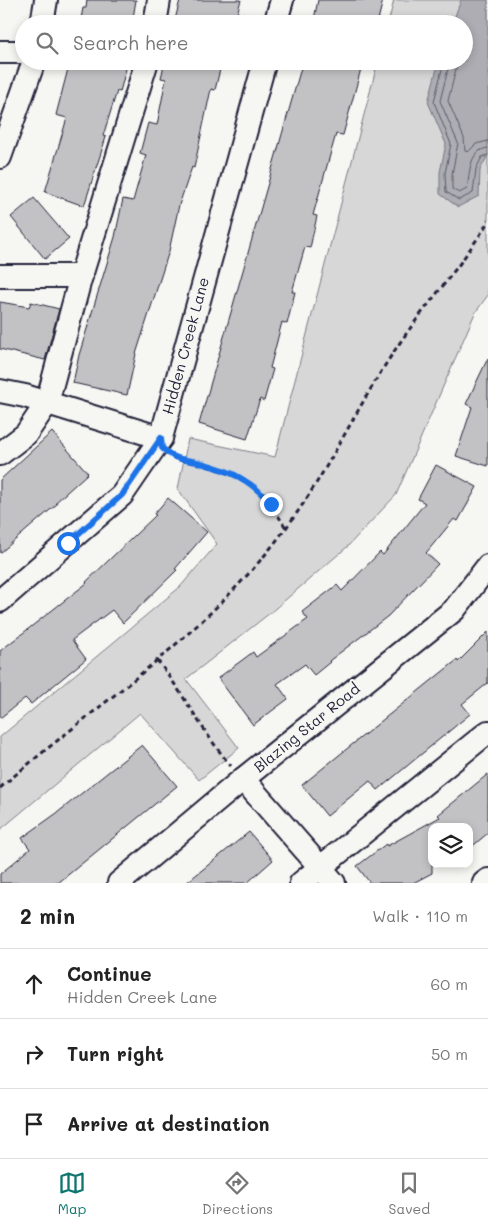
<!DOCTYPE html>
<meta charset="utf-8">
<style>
:root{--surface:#fff;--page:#f2f2f2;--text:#222;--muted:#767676;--line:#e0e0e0;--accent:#0f766e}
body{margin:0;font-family:Mali,sans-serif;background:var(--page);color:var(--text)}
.controls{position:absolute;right:15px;bottom:15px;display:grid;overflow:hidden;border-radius:10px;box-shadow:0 2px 8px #0003}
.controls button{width:45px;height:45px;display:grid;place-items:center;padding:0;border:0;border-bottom:1px solid var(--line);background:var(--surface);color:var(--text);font:25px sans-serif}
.stop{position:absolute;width:15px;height:15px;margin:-11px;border:4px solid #1a73e8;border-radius:50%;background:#fff}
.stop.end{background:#1a73e8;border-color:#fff;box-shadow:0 1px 5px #0008}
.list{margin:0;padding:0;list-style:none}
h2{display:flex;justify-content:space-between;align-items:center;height:65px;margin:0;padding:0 20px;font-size:21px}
h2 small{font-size:16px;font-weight:400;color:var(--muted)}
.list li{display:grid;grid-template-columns:32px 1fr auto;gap:15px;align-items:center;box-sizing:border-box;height:70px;padding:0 20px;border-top:1px solid var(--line)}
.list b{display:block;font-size:19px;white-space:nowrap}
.list p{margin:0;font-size:16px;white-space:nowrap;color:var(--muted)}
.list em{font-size:16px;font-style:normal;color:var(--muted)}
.icon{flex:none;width:28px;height:28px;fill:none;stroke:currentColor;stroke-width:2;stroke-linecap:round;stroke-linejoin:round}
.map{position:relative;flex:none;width:488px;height:883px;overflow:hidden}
.search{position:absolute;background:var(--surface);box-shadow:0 2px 8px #0003;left:15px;right:15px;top:15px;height:55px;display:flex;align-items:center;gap:12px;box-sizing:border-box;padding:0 18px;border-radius:28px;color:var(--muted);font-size:19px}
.sheet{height:275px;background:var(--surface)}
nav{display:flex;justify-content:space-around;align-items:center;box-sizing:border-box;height:70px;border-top:1px solid var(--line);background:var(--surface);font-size:14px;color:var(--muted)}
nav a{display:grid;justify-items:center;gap:2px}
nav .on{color:var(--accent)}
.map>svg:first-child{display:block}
</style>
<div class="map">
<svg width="488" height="883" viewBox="0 0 488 883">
<rect width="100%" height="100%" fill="#f6f6f2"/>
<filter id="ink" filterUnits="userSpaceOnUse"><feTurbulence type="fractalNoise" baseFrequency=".02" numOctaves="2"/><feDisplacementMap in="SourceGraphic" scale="10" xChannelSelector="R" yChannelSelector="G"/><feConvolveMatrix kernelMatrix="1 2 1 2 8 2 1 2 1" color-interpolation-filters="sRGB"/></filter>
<g filter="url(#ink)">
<path fill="#d7d7d7" stroke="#7c7c89" d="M394,0H488V295L475,313L396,495L347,547L270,613L186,679L239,748L199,780L140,713L0,830V737L180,587L217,544L178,489L188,439L275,457L378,61H464V24H388Z"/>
<path fill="#adadb3" stroke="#757583" d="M461,0H488V155L480,170L479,196L458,207L440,194V172L446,144L428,102L439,61H464V24H452Z"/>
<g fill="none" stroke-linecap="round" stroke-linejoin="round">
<g stroke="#5a5a6b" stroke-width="1">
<path d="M444,61L434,102L451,144L445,173L446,192L459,200L473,193L476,169L482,157L488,155"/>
<path d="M450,61L440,101L458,143L452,174V189L459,193L467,189C470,175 468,150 488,148"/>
<path d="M458,61L448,101L464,138L465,151L468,152L476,144L488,141"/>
</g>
</g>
<g fill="#c2c2c4" stroke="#22223b">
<path d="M87,0H136L132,24H80L83,8H86Z"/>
<path d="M180,0H241L234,24H174Z"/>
<path d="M318,0H383L377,24H313Z"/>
<path d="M70,61H128L120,92L117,91L103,136L106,137L84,206L45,192L67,118L56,115Z"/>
<path d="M165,61H222L215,90L211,89L194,168L192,167L179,205L169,251L136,354L127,395L73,383L79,355L115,237L123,199L133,201L146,155L140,153L148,123L157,125L166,79L161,78Z"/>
<path d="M303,61H345L362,65L343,135L336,134L313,215L317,216L310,248L305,247L292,292H295L287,324L282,322L270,368L273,369L264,401L260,399L247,439L199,424Z"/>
<path d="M34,198L69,239L45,259L11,217Z"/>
<path d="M0,302L29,307L31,302L59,309L45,360L0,349Z"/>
<path d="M488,358V466L456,456L472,407L466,404Z"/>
<path d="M52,432L88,473L56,502L57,504L0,553V480Z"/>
<path d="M436,465L477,487L458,521L454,519L426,553L438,564L388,616L329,661L330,662L314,675L305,664L277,684L288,699L253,725L218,678L253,652L256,657L308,619L302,612L337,585L342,591L380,552L383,555L425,503L418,499Z"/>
<path d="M168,498L207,532L175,569L177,570L123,623L112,610L72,640L86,659L31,704L25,698L0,718V651L87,583L86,582L156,515L154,514Z"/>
<path d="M488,632V683L462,704L470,714L378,790L370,781L327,816L302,785L457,660L458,662Z"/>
<path d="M142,745L177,786L58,883H0V874L30,849L22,838L57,813Z"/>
<path d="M488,774V833L469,849V827H432V873L413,883H370L357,866L386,844L387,846L440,817L438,815Z"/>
<path d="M249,832L273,860L247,883H186Z"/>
</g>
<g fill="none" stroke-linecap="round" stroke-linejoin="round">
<g stroke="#22223b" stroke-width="26">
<g id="minor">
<path d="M42,24L46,0"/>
<path d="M155,24L159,0"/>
<path d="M275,24L282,0"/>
<path d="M0,52H24"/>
<path d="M0,157L34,61"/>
<path d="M0,276H81"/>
<path d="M0,391L25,396L161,438"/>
<path d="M0,454L26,434L47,403L81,276L147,61"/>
<path d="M0,601L122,495L161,438L265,61"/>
<path d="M243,779L334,883"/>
<path d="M119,883L243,779L454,610L488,566"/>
<path d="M301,883L488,732"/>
<path d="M484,883L488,880"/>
</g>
</g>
<g stroke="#22223b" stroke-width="3" stroke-dasharray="5 4" stroke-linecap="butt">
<path d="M172,456C180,462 193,461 202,464C250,478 260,486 286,528"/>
<path d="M157,660C184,694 203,733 231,766"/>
<path d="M0,788C97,704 209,633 286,528C328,472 356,408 395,350C418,315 446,284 470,249C476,240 484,231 488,220"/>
</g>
<use href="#minor" stroke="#f6f6f2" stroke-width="22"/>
</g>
</g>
<g fill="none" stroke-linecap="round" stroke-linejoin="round" filter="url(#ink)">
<path stroke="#1a73e8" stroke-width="6" d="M68,543L122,495L161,438L162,448C178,462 182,458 201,463C231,471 251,480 271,504"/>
</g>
<g text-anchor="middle" stroke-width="4" stroke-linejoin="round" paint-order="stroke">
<g font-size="15" fill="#22223b" stroke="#f6f6f2">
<text transform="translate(186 346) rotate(-75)" y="5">Hidden Creek Lane</text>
<text transform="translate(307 728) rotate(-39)" y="5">Blazing Star Road</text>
</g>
</g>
</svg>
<div class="controls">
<button><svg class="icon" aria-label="layers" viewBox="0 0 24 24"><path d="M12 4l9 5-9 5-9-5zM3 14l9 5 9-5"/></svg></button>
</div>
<div class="stop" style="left:68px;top:543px"></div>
<div class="stop end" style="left:271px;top:504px"></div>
<div class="search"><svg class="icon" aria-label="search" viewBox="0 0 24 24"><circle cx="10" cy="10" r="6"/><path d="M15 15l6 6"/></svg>Search here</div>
</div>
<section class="sheet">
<h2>2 min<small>Walk · 110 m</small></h2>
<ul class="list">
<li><svg class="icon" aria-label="ahead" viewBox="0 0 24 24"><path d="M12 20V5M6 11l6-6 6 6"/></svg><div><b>Continue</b><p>Hidden Creek Lane</p></div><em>60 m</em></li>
<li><svg class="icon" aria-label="right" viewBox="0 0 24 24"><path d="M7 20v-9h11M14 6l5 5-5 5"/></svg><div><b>Turn right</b></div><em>50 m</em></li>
<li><svg class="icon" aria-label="arrive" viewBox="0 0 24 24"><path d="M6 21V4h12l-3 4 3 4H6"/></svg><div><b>Arrive at destination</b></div></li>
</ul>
</section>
<nav>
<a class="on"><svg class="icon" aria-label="map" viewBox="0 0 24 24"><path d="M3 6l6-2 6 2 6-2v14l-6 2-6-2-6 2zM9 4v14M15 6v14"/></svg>Map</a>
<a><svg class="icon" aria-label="directions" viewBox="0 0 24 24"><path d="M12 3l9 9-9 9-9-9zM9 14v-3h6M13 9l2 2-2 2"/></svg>Directions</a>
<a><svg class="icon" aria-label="saved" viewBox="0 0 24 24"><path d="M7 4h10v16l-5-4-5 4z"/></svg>Saved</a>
</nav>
